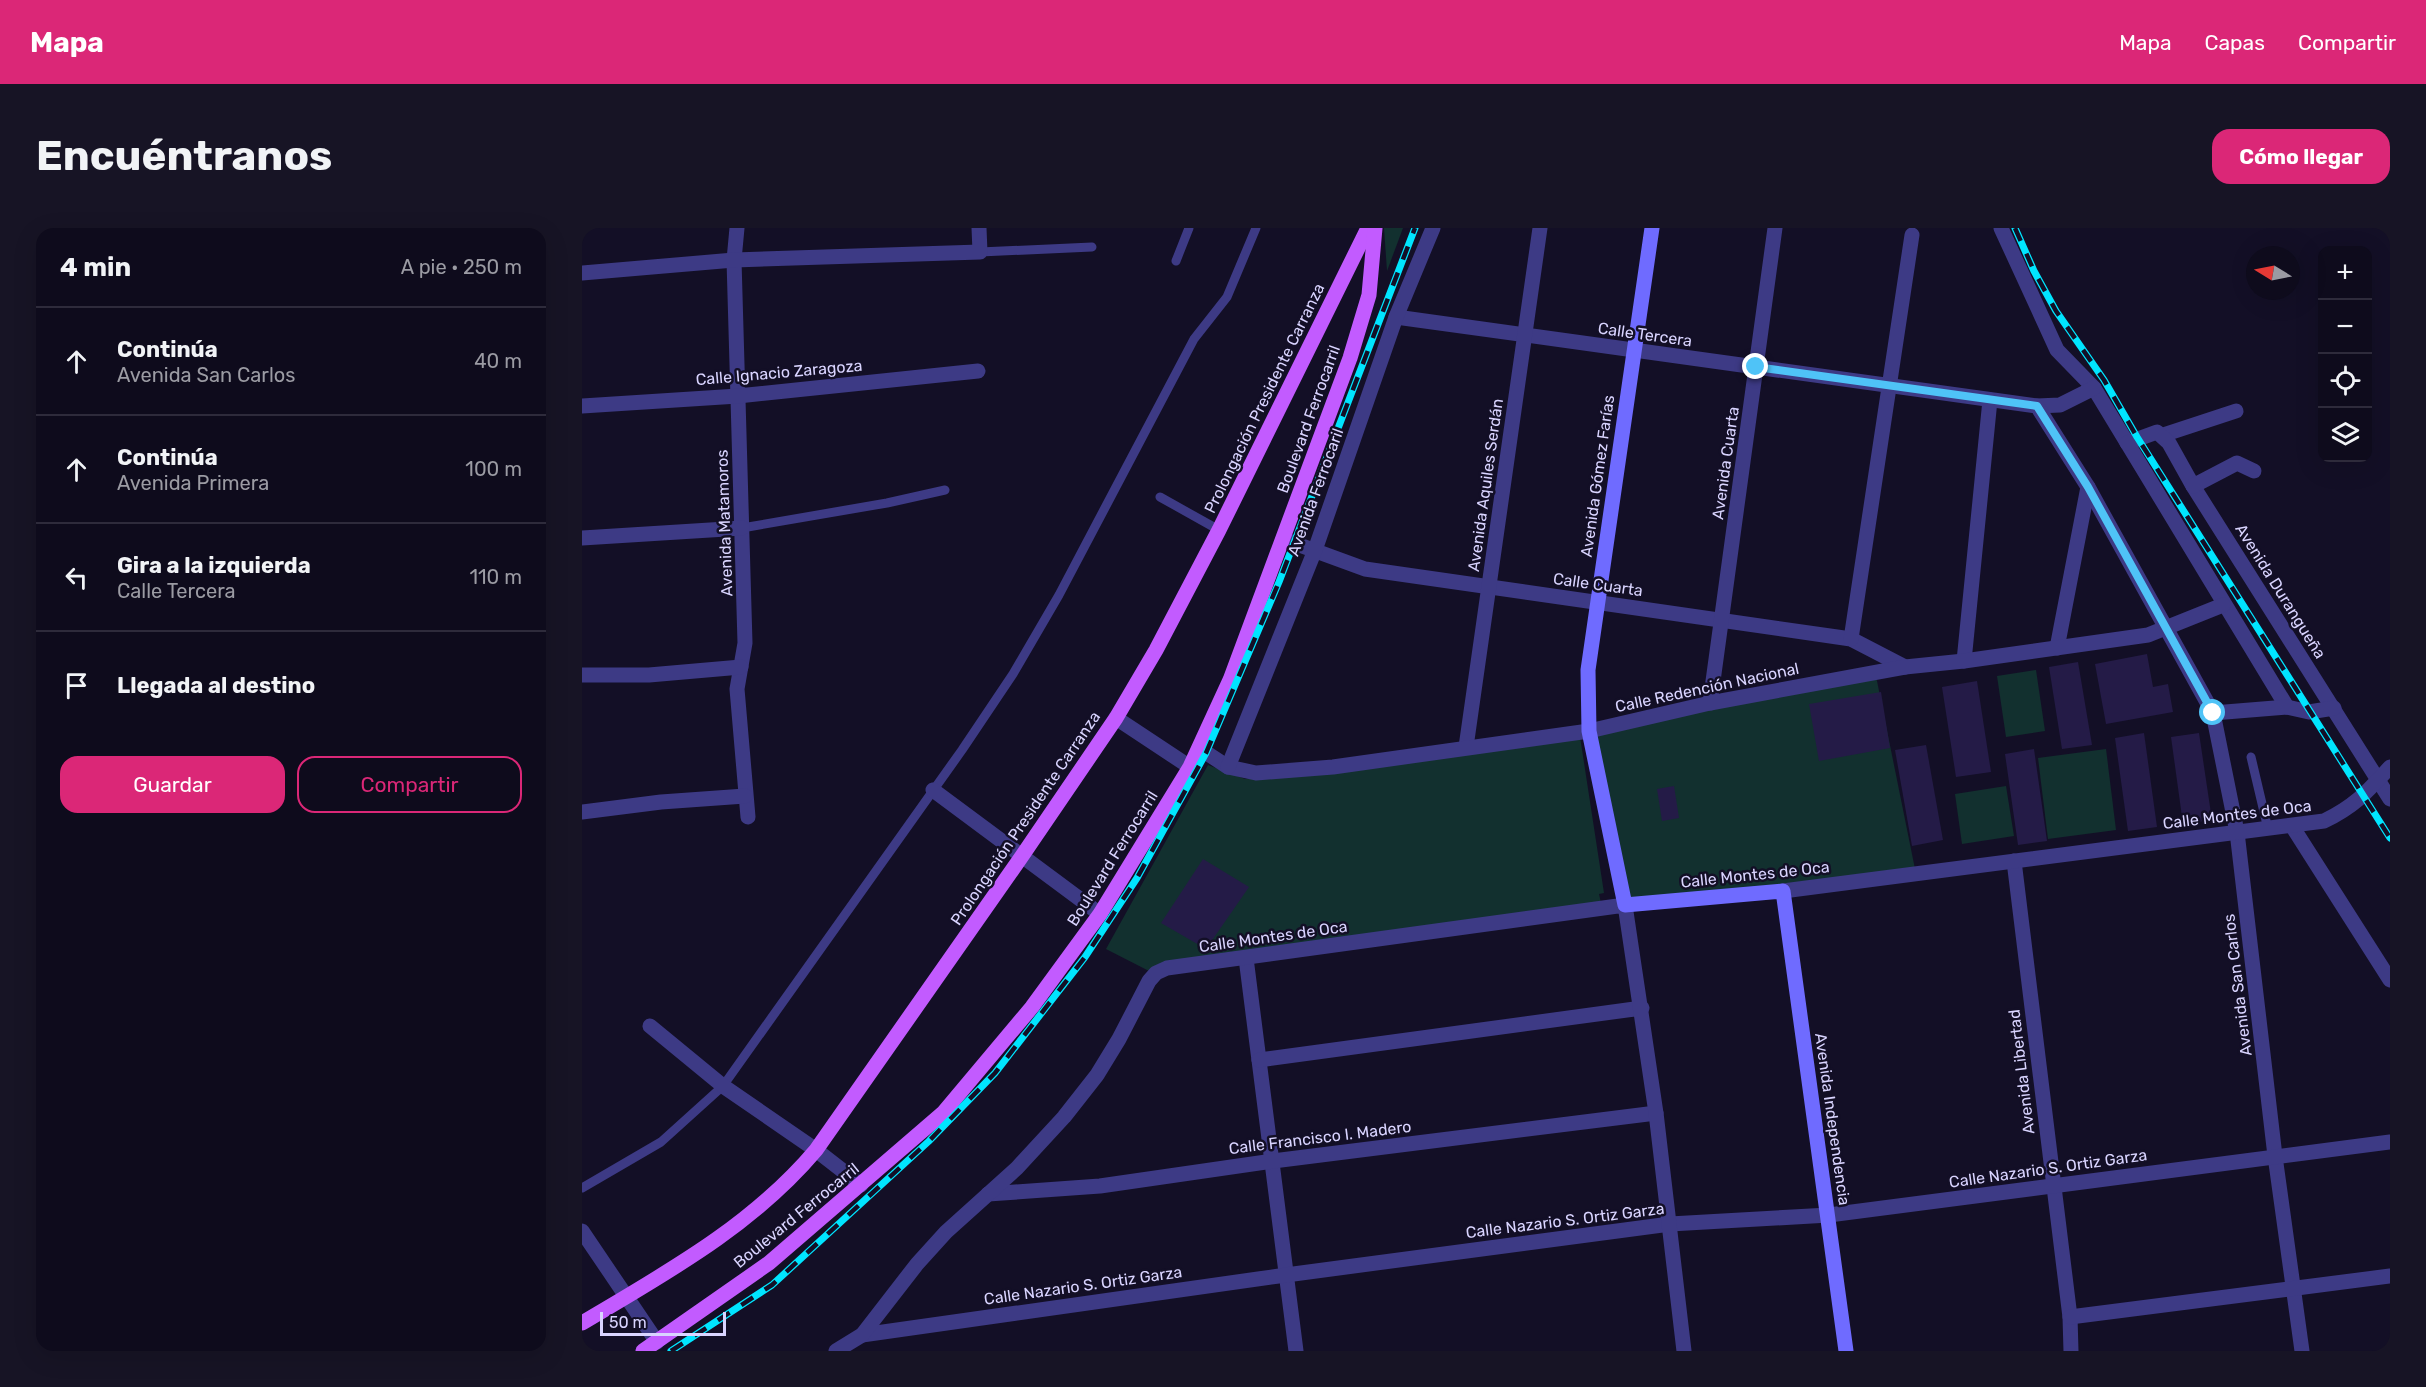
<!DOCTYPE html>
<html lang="es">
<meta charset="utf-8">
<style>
:root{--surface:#0e0b1c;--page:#171425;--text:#f1f3f6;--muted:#9b9ba3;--line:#2e2b3b;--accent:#db2777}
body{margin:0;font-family:Rubik,sans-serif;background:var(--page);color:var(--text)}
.controls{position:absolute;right:18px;top:18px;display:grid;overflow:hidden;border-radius:12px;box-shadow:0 6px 24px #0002}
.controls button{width:54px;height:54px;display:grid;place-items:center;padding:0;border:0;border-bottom:2px solid var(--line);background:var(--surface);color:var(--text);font:30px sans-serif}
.compass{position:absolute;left:1664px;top:18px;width:54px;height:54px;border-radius:50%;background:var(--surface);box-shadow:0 6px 24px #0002;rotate:280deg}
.scale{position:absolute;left:18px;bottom:15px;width:126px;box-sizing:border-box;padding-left:6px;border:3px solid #d9d4ff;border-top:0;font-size:16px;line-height:21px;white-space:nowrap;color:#d9d4ff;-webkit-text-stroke:4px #130f26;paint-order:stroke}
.stop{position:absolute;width:18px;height:18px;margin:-14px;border:4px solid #4fc3f7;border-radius:50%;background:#fff}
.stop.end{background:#4fc3f7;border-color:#fff;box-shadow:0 2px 6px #0008}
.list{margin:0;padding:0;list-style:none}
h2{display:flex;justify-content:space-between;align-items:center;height:78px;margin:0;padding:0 24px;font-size:26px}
h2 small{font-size:20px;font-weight:400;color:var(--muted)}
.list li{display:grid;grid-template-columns:39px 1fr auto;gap:18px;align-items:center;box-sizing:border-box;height:108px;padding:0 24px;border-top:2px solid var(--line)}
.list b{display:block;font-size:22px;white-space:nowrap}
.list p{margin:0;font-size:20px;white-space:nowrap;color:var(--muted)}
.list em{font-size:20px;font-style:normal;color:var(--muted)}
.actions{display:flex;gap:12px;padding:18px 24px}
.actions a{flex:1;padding:14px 0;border:2px solid var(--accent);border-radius:18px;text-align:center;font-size:21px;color:var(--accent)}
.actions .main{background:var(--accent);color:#fff}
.icon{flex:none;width:33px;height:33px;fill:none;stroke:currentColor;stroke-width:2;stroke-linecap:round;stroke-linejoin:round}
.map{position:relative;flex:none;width:1808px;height:1123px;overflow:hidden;border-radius:18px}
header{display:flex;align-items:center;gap:36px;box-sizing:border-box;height:84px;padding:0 30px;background:var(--accent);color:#fff}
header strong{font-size:28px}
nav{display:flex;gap:33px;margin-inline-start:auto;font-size:21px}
.intro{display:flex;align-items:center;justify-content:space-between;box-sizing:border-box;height:144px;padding:0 36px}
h1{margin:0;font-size:42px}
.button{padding:15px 27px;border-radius:18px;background:var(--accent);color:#fff;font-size:21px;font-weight:700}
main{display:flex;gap:36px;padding:0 36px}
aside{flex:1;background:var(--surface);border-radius:18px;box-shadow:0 6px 24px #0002}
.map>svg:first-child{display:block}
</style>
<header>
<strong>Mapa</strong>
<nav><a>Mapa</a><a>Capas</a><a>Compartir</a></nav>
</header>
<div class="intro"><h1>Encuéntranos</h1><a class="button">Cómo llegar</a></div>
<main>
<aside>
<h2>4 min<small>A pie · 250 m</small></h2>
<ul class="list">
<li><svg class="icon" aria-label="ahead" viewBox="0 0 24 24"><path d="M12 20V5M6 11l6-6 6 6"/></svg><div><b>Continúa</b><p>Avenida San Carlos</p></div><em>40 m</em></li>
<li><svg class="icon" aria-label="ahead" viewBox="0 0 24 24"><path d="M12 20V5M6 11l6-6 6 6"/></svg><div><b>Continúa</b><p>Avenida Primera</p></div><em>100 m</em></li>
<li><svg class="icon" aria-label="left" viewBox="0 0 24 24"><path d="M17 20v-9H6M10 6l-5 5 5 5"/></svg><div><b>Gira a la izquierda</b><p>Calle Tercera</p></div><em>110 m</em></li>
<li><svg class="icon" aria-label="arrive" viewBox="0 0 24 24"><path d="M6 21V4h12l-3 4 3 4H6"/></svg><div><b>Llegada al destino</b></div></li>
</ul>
<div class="actions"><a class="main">Guardar</a><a>Compartir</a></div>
</aside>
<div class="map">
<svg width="1808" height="1123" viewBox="0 0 1808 1123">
<rect width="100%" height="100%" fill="#130f26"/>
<g fill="#12302f">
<path d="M802,0H821L805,43Z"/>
<path d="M1454,442L1463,503L1424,509L1415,448Z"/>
<path d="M1294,448L1333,641L1046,673L1011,505Z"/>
<path d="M997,502L1022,665L1017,666L1019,675L567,743L524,721L626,537L663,551L799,536Z"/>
<path d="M1524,521L1534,602L1466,611L1456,530Z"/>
<path d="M1424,558L1432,608L1380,616L1373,566Z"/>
</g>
<g fill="#241b47">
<path d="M1565,426L1571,459L1586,456L1591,484L1524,496L1513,436Z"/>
<path d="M1496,434L1510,517L1480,521L1467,439Z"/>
<path d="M1395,453L1409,544L1374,549L1360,459Z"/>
<path d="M1299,464L1308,520L1237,533L1227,476Z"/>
<path d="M1562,505L1575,599L1546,603L1533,510Z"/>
<path d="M1617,505L1630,592L1601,596L1589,509Z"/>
<path d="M1344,517L1361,612L1330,618L1313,522Z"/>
<path d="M1452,521L1465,613L1436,617L1423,526Z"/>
<path d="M1092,558L1097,590L1080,593L1075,561Z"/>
<path d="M621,631L667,659L624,721L579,695Z"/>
</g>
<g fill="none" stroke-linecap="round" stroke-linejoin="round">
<g stroke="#3d3a85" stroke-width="9">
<path d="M398,24L510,19"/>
<path d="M594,33L607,0"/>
<path d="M578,269L637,302"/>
<path d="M160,300L305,275L363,262"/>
<path d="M1669,529L1686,601"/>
<path d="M0,960L79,914L141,858L380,522L431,446L477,367L612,111L645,69L674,0"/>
</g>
<g stroke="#3d3a85" stroke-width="15">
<path d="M155,0L152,32L163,415L155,461L166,589"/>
<path d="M1419,0L1475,122L1512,160L1705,479"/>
<path d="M0,45L152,32L398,24L397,0"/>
<path d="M814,89L1455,178L1478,177L1512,160"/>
<path d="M0,178L156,168L396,143"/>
<path d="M1455,178L1506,259L1631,485L1655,604L1693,928L1720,1123"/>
<path d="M1581,207L1654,183"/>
<path d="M1545,215L1575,204L1587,215L1611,258L1808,571"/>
<path d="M1611,258L1655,235L1672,243"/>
<path d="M0,310L160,300"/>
<path d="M701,311L783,341L1269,411L1323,439"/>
<path d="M1269,411L1330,7"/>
<path d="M1475,420L1506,259"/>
<path d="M1382,433L1408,172"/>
<path d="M0,447H67L159,439"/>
<path d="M1128,475L1193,0"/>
<path d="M1631,485L1705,479L1727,484L1752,480"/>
<path d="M534,490L608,539"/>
<path d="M884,519L958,0"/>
<path d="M617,520L646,539L674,545L751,539L1007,503L1128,475L1323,439L1382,433L1566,407L1641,377"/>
<path d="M646,539L733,322L814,89L851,0"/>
<path d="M351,562L518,686"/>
<path d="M0,584L79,574L163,568"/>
<path d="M1710,598L1808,752"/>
<path d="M1432,633L1488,1089L1489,1123"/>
<path d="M1201,663L1742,593C1773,578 1785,564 1808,539"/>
<path d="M664,730L714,1123"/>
<path d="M68,798L141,858L234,922L279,957"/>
<path d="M677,832L1060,780"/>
<path d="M406,966L518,958L691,933L1074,885"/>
<path d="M0,1003L75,1114"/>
<path d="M1488,1089L1808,1048"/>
<path d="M280,1107L704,1047L1088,996L1247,987L1808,914"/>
<path d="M254,1123L280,1107L335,1036L364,1004L435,940L482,889L515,847L537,811L567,753L574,745L585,740L1043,677L1074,885L1102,1123"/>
</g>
<path stroke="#6f6bff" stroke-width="15" d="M1070,0L1006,442L1007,503L1043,677L1201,663L1264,1123"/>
<g stroke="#c25bff" stroke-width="15">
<path d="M0,1095C84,1045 170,998 234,922L440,628L534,490L574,422L637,302L786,0"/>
<path d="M61,1123L187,1035L361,885L450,779L518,686L608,539L648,452L768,130L787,67L793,0"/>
</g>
<g stroke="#00e5ff" stroke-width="7">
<g id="rail">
<path d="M1433,0L1452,43L1474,83L1522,152L1555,209L1808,610"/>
<path d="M89,1123L190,1057L347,913L413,845L503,729L555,650L624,525L697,354L833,0"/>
</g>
</g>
<use href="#rail" stroke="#130f26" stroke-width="4.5" stroke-dasharray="14" stroke-linecap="butt"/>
</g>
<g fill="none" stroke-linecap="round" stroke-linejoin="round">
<path stroke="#4fc3f7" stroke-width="8" d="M1174,139L1455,178L1506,259L1631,485"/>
</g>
<g text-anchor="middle" stroke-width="5" stroke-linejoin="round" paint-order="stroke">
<g font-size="16" fill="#d9d4ff" stroke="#130f26">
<text transform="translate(1063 106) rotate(8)" y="6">Calle Tercera</text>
<text transform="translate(197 144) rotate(-5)" y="6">Calle Ignacio Zaragoza</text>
<text transform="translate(682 170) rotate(-64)" y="6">Prolongación Presidente Carranza</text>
<text transform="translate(726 191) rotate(-70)" y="6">Boulevard Ferrocarril</text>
<text transform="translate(1143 235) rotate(-82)" y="6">Avenida Cuarta</text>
<text transform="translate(1015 248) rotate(-82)" y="6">Avenida Gómez Farías</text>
<text transform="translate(903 257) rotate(-82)" y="6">Avenida Aquiles Serdán</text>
<text transform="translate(733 264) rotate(-70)" y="6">Avenida Ferrocaril</text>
<text transform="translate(142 295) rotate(-92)" y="6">Avenida Matamoros</text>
<text transform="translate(1016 356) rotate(8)" y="6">Calle Cuarta</text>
<text transform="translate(1699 363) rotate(58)" y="6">Avenida Durangueña</text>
<text transform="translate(1125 459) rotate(-12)" y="6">Calle Redención Nacional</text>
<text transform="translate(1655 586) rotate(-7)" y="6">Calle Montes de Oca</text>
<text transform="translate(443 590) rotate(-56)" y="6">Prolongación Presidente Carranza</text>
<text transform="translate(530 630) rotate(-58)" y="6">Boulevard Ferrocarril</text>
<text transform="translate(1173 646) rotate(-6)" y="6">Calle Montes de Oca</text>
<text transform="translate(691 708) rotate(-8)" y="6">Calle Montes de Oca</text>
<text transform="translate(1655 757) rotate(-97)" y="6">Avenida San Carlos</text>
<text transform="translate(1439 844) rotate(-97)" y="6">Avenida Libertad</text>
<text transform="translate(1251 891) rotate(82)" y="6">Avenida Independencia</text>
<text transform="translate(738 909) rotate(-7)" y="6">Calle Francisco I. Madero</text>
<text transform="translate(1466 940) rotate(-8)" y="6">Calle Nazario S. Ortiz Garza</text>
<text transform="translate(214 987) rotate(-39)" y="6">Boulevard Ferrocarril</text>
<text transform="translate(983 992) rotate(-7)" y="6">Calle Nazario S. Ortiz Garza</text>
<text transform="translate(501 1057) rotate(-8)" y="6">Calle Nazario S. Ortiz Garza</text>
</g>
</g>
</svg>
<div class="controls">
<button>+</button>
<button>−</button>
<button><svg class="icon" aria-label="locate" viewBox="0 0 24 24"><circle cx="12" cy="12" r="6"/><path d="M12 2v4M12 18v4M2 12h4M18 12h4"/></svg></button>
<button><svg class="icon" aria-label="layers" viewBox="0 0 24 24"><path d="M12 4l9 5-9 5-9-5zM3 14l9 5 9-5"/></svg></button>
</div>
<svg class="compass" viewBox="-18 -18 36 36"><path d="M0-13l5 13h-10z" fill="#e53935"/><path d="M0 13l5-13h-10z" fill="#9b9ba3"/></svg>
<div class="scale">50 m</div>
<div class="stop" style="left:1631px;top:485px"></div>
<div class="stop end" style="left:1174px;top:139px"></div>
</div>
</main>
